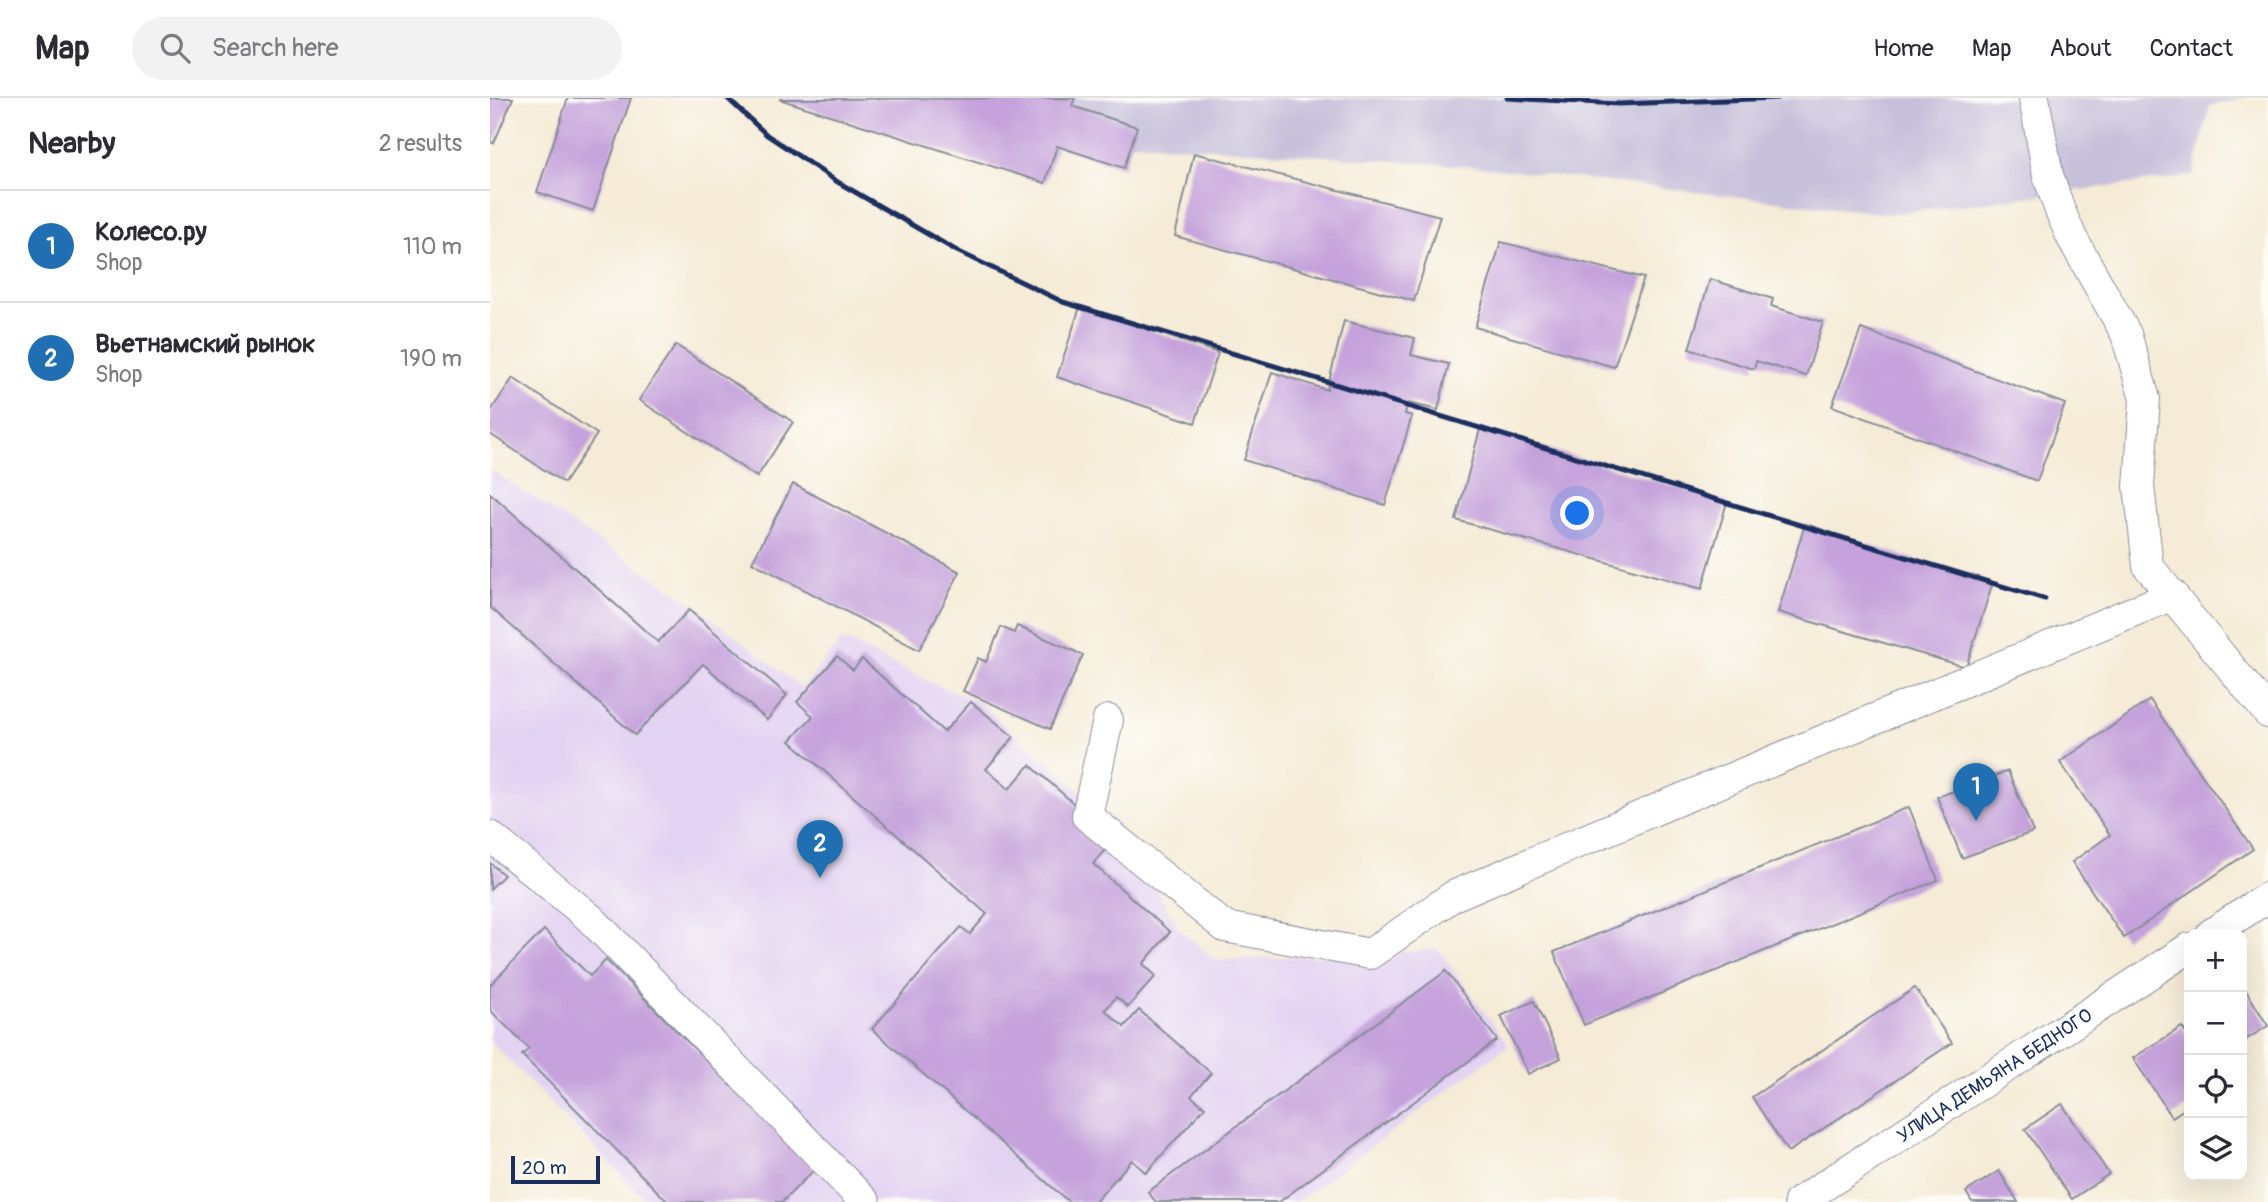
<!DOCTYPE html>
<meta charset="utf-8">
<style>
:root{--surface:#fff;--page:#f2f2f3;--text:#2b2b33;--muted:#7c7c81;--line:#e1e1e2;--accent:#1f6fb2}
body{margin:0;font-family:Pangolin,sans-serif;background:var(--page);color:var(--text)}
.controls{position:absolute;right:21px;bottom:21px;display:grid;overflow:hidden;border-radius:14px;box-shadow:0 7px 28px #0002}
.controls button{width:63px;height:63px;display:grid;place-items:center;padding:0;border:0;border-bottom:2px solid var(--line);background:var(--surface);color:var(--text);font:35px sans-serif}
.scale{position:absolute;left:21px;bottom:18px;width:89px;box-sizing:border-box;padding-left:7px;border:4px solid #1b2f5e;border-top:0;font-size:19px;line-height:24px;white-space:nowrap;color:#1b2f5e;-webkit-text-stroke:5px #fdfcf7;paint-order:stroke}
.you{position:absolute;left:1088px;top:416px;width:24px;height:24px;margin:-18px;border:5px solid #fff;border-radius:50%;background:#1a73e8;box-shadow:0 0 0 10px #1a73e833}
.badge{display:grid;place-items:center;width:46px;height:46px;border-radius:50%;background:var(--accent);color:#fff;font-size:23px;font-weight:700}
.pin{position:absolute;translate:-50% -58px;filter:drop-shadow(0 2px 4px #0008)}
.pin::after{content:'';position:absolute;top:37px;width:24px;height:21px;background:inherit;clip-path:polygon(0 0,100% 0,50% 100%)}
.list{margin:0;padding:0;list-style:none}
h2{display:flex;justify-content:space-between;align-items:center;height:91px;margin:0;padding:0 28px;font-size:30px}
h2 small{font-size:23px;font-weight:400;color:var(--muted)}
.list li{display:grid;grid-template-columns:46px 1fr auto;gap:21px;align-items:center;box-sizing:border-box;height:112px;padding:0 28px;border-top:2px solid var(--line)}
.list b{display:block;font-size:26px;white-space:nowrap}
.list p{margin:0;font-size:23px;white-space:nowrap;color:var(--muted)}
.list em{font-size:23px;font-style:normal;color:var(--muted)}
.icon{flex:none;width:38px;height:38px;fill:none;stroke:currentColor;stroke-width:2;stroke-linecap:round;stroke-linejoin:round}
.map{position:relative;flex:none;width:1778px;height:1104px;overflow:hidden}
header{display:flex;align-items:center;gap:42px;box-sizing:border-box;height:98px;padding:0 35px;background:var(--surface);border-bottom:2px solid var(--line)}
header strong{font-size:33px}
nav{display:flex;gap:38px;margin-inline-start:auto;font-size:24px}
.search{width:490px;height:63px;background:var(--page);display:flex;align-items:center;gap:18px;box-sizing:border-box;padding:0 24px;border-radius:38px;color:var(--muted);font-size:26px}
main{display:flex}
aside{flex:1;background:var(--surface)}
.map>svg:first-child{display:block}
</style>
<header>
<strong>Map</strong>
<div class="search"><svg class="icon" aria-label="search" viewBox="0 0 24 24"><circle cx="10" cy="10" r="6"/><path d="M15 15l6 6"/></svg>Search here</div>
<nav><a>Home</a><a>Map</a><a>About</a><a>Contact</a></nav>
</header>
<main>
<aside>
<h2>Nearby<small>2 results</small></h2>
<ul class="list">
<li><span class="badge">1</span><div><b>Колесо.ру</b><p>Shop</p></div><em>110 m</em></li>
<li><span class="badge">2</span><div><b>Вьетнамский рынок</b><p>Shop</p></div><em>190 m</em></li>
</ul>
</aside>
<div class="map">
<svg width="1778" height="1104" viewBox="0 0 1778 1104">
<rect width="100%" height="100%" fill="#fdfcf7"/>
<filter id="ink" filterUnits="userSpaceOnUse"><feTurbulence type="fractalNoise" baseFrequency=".0143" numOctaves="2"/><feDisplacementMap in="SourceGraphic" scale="14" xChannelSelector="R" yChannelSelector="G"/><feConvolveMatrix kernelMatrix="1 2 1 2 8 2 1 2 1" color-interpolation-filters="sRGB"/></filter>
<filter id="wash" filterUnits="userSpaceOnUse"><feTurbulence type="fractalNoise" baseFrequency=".00686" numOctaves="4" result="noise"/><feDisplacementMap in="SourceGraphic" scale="28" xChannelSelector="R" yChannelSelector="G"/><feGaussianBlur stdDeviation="1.57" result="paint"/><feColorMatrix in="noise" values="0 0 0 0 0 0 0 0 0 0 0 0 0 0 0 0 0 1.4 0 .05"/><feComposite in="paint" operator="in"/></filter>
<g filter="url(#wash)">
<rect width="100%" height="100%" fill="#f5ebd6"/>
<path fill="#e3d3f2" d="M0,371L201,504L312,590L352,541L442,585L489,604L630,729L689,831L726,862L915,854L948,851L1019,947L806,1104H158L0,943Z"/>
<path fill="#c6c0da" d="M369,0H1755L1720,8L1703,78L1398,116L980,68L470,33Z"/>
<g id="blocks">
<g fill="#c5a2db">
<path d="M0,0H23L4,45L0,44Z"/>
<path d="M78,0H141L103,113L47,94Z"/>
<path d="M585,0L582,8L647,29L634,70L567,48L555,85L289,1Z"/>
<path d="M704,55L950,118L924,203L685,138Z"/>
<path d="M1011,144L1154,180L1124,269L985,229Z"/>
<path d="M1220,181L1283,201L1281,208L1333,224L1316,278L1266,263L1264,271L1199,251Z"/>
<path d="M590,209L728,255L705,325L567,279Z"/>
<path d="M854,223L925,240L921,257L959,266L948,312L918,305L915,316L922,318L895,407L754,362L782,274L837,292Z"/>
<path d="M1371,231L1575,306L1547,383L1342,308Z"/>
<path d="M186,247L303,324L267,379L149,302Z"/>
<path d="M23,280L107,336L74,385L0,336V314Z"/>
<path d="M990,331L1237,404L1212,491L966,422Z"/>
<path d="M303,386L470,474L429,552L262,464Z"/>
<path d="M0,395L168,544L199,512L297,597L277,622L213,566L145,637L0,509Z"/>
<path d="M1315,426L1502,487L1476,569L1288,514Z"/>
<path d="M527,528L593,557L560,631L473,593L488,560L496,564L511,529L524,535Z"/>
<path d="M347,558L363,572L372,561L454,634L481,604L524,639L496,671L519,691L540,667L624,741L603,766L680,834L653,866L666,878L638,909L626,899L615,912L634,929L649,912L721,975L701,998L715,1009L656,1075L642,1062L605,1104H579L382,931L471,829L480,836L497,816L300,643L323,618L307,604Z"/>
<path d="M1660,602L1763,751L1634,840L1582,764L1620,737L1570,664Z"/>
<path d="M1518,673L1543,734L1472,760L1447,699Z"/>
<path d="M1419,709L1448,782L1094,927L1064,854Z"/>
<path d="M0,765L14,777L0,791Z"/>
<path d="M54,832L100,878L116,862L325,1071L292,1104H178L32,957L39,951L0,912V887Z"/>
<path d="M956,873L1007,942L789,1104H666L658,1094Z"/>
<path d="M1752,886L1778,928L1752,944Z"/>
<path d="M1425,890L1462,945L1298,1054L1262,999Z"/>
<path d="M1044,903L1071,960L1038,976L1011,918Z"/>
<path d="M1692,929L1699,940V1008L1682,1019L1643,960Z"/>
<path d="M1572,1006L1619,1076L1582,1101L1535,1031Z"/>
<path d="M1509,1073L1528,1104H1482L1476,1094Z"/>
</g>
</g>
</g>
<g filter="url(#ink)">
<use href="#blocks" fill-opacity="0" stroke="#888d9a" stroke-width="2"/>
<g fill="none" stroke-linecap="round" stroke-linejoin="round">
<g stroke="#888d9a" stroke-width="32">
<g id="minor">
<path d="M1544,0L1558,77L1569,110L1582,140L1636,236L1655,301L1649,388L1658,468L1778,615"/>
<path d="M618,622L597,718L735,829L880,856L963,798L1179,706L1683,497"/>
<path d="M0,738L100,820L375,1104"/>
<path d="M1721,836L1778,799"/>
<path id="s1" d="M1309,1104L1699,850"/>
</g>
</g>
<use href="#minor" stroke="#fff" stroke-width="30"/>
<g stroke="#1b2f5e" stroke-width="5">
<path d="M237,0L277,37L346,83L467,153L573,204L1555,501"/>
<path d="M1017,0L1129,6L1289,0"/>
</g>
</g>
</g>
<g text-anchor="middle" stroke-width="6" stroke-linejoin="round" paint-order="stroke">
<g font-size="19" fill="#1b2f5e" stroke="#fdfcf7">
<text dy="7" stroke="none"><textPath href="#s1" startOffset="233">УЛИЦА ДЕМЬЯНА БЕДНОГО</textPath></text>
</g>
</g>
</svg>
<div class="controls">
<button>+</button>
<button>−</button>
<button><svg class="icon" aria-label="locate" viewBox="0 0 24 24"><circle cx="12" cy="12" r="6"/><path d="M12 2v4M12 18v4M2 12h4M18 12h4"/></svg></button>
<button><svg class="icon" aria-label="layers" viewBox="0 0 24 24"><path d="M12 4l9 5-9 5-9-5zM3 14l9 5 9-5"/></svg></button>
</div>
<div class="scale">20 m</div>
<div class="you"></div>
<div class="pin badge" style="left:1486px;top:723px">1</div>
<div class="pin badge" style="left:330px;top:780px">2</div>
</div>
</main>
